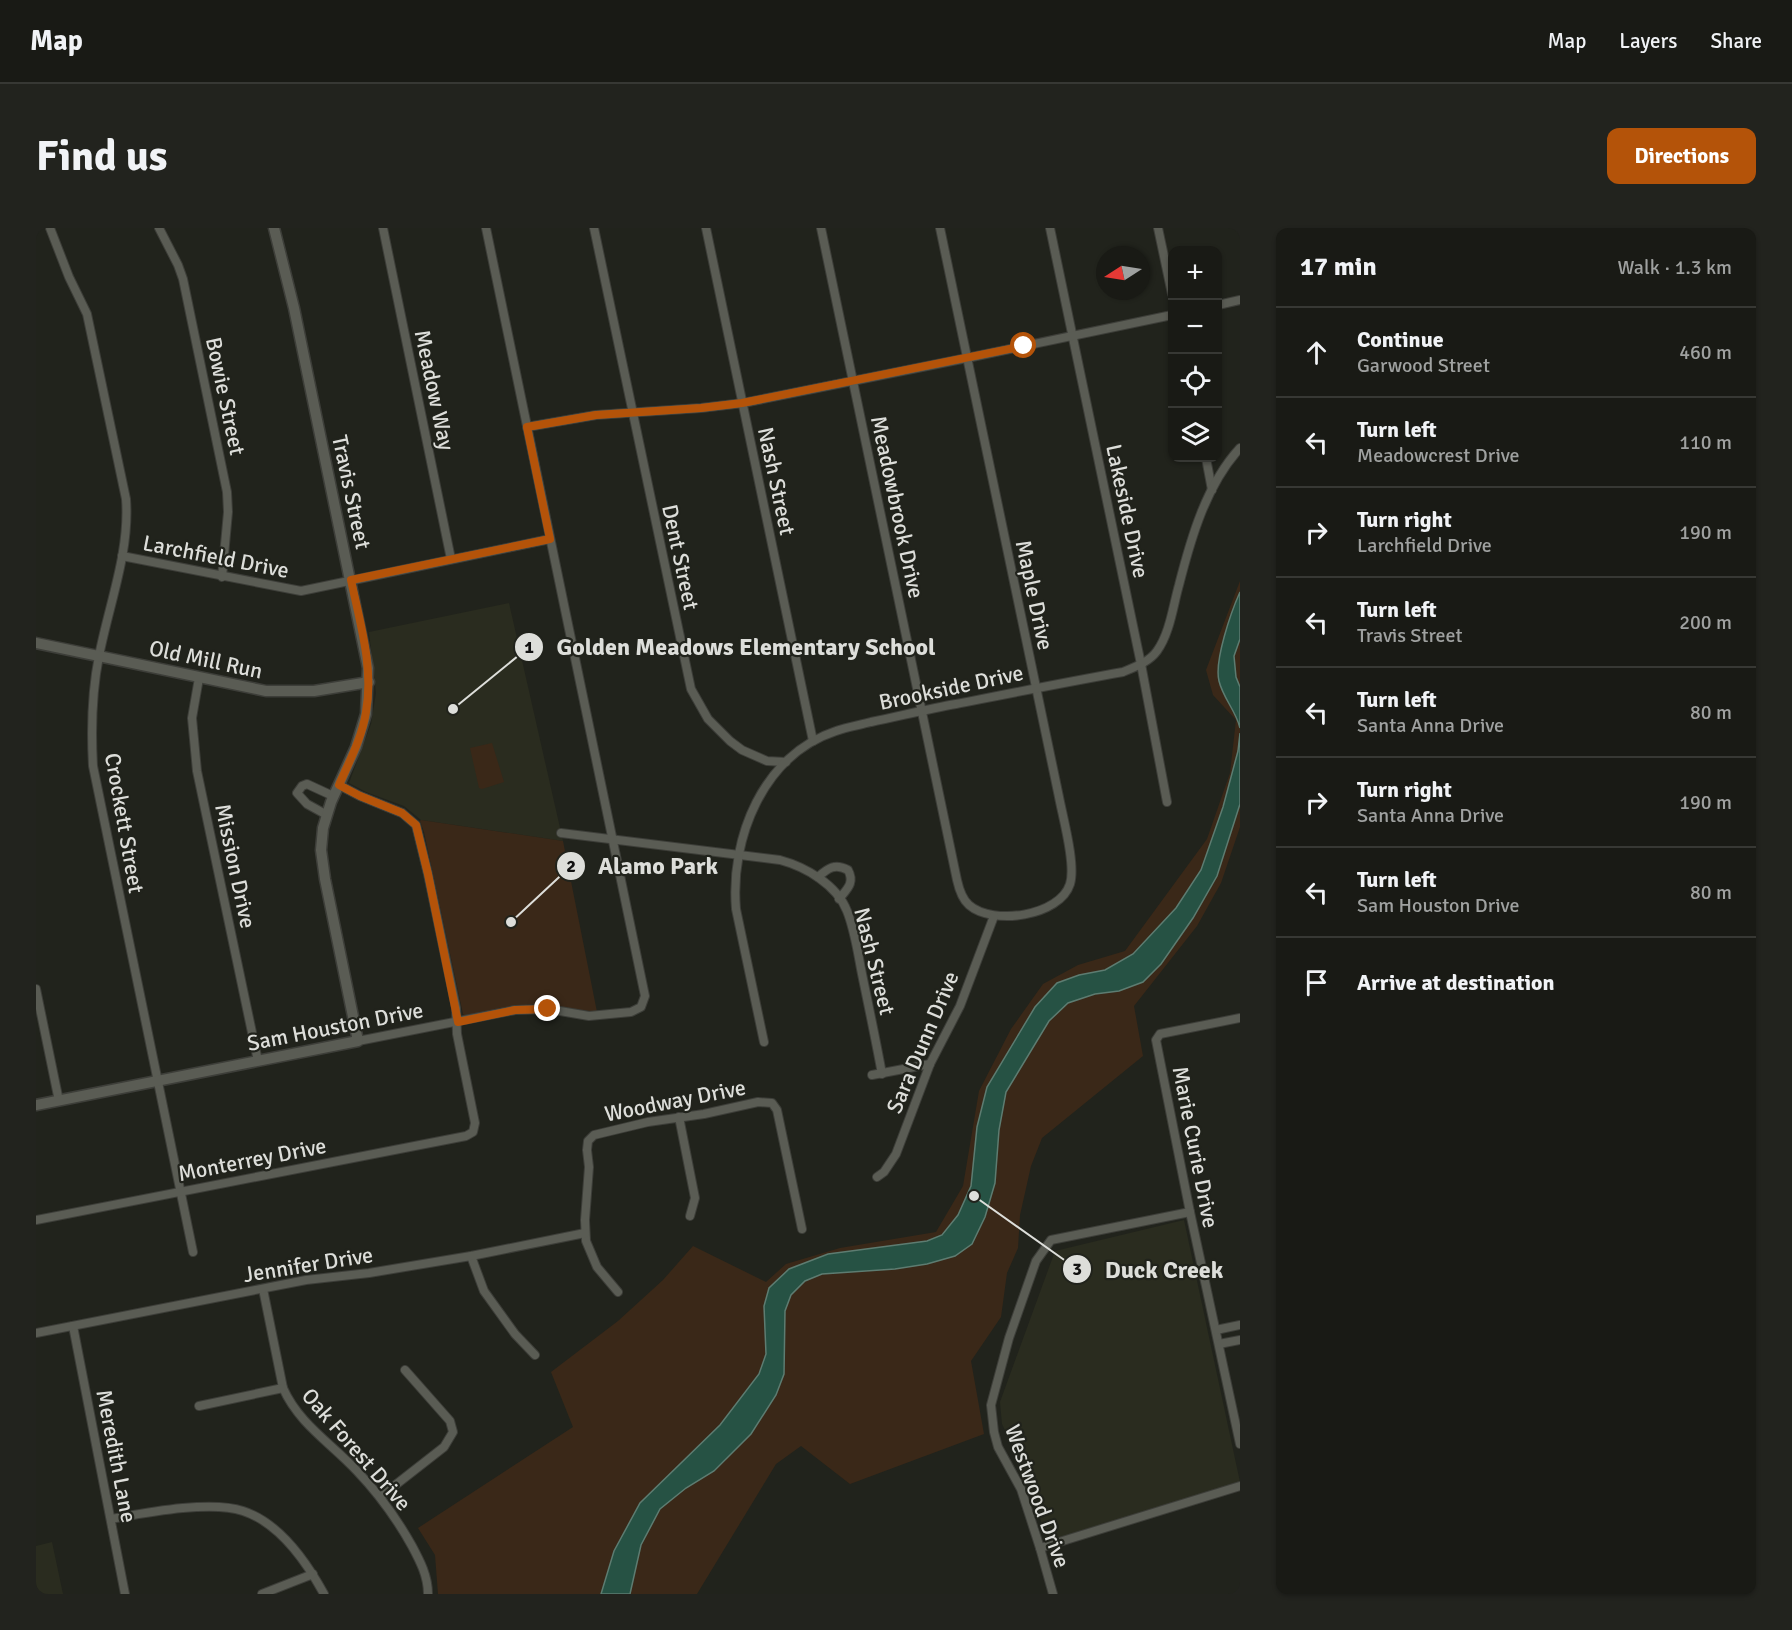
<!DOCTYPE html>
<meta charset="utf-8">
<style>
:root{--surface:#191a15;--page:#22231e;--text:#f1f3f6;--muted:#9fa1a0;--line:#373834;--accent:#b45309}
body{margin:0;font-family:Signika,sans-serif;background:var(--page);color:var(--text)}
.controls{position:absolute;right:18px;top:18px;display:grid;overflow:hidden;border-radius:12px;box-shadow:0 2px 4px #0004}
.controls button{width:54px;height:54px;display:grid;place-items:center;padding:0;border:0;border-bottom:2px solid var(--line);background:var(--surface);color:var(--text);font:30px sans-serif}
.compass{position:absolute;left:1060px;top:18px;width:54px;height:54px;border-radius:50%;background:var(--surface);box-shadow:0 2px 4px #0004;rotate:258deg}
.stop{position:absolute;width:18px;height:18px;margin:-14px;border:4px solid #b45309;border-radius:50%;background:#fff}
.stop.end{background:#b45309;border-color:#fff;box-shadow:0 2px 6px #0008}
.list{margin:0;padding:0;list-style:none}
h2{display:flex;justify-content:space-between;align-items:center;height:78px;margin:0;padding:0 24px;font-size:26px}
h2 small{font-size:20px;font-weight:400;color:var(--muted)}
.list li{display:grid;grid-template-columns:39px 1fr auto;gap:18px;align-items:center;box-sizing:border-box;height:90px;padding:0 24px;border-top:2px solid var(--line)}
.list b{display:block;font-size:22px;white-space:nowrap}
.list p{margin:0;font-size:20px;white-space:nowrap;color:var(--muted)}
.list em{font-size:20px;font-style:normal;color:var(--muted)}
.icon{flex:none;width:33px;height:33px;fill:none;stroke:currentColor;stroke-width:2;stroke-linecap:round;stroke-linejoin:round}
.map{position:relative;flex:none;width:1204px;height:1366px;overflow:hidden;border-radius:12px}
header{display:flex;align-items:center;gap:36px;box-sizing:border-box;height:84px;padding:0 30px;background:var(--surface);border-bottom:2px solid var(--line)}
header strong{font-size:28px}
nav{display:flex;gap:33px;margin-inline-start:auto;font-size:21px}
.intro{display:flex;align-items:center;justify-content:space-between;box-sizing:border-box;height:144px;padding:0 36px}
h1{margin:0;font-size:42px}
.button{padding:15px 27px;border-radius:12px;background:var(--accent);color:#fff;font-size:21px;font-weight:700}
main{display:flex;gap:36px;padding:0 36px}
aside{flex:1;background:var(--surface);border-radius:12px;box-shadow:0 2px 4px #0004}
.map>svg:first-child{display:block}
</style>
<header>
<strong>Map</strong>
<nav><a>Map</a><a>Layers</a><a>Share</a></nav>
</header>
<div class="intro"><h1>Find us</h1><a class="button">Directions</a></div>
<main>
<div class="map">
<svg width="1204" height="1366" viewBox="0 0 1204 1366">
<rect width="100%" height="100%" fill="#21231c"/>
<g fill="#2a2c1f">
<path d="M473,375L527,613L385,592L368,578L330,564L313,555L335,496L340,465L333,404Z"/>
<path d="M1148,992L1204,1254L1011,1314L993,1252L966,1196L964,1174L1019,1023Z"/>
<path d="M16,1314L27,1366H0V1318Z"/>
</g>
<g fill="#3a2818">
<path d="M1204,353V599L1185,655L1161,698L1098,778L1107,828L1006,910L995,938L984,987L982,1020L971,1045L965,1089L935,1133L948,1206L814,1256L765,1218L740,1236L661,1366H402L399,1327L382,1300L537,1199L515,1144L582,1093L627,1052L657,1018L730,1054L750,1036L804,1020L900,1004L927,958L943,863L975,801L1007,756L1042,737L1089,723L1171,611L1194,545L1200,492L1177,467L1170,442Z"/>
<path d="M456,515L468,554L446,561L443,560L434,520Z"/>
<path d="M385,592L527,613L561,784L501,776L479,778L429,788L427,786L388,604L384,593Z"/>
</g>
<g fill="#265244" stroke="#5d7c71" stroke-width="1.5">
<path d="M1204,364V411L1198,428L1200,449L1204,459V500C1200,483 1187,470 1183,453C1178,433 1195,384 1204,364Z"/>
<path d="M1204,505V576L1181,648L1157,690L1125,736L1107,754L1083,763L1059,766L1032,775L1013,793L970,864L963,902L959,955L949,989L936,1016L919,1028L891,1036L859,1041L786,1046L769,1053L755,1067L749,1083L748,1146L740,1167L715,1206L678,1243L650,1260L624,1281L605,1317L594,1366H565L578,1323L604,1275L684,1197L723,1146L730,1126L728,1078L733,1060L753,1041L792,1026L891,1013L906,1007L922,987L935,958L941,899L951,859L999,779L1021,755L1043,747L1069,742L1097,726L1140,680L1165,642L1187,579L1202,523Z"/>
</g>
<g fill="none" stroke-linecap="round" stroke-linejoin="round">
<g stroke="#3d3e39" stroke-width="10">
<g id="street">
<path d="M14,0L33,49L51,86L90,271C94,324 73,376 63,428C56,463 55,502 57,538L157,1024"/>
<path d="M123,0L142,37L147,51L191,264L192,284L186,349"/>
<path d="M347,0L415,331"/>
<path d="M558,0L655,461L672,491L694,513L706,522L731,533L750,534"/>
<path d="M670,0L777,513"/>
<path d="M785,0L921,652C923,661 926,671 933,677C957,698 1024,688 1034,656C1040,637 1027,590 1023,569L904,0"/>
<path d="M1014,0L1105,436L1131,574"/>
<path d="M1122,0L1136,66"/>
<path d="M1182,77L1204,72"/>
<path d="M491,199L560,187L665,180L707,175L931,130L1136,87"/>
<path d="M1170,230L1176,262"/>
<path d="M86,328L265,363L514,311"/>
<path d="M163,450L156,490L161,543L222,833"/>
<path d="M291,587L271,576L261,565L266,558L271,556L297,568"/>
<path d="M525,605L744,632C770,639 801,657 811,683C819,703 822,726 826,746C833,780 840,813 846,846"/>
<path d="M782,649C792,640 799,635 812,642C819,655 811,661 803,671"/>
<path d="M0,761L23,873"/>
<path d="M1204,790L1124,806L1120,812L1154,984L1204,1216"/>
<path d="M322,813L479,782L512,781L553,788L595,784L605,779L609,768L450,0"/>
<path d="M728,814L700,681C694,610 727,527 800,503C811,499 824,497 835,494C864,488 892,481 920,476C976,465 1031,454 1087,444C1099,439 1113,434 1121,423C1134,405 1137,378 1143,357C1155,310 1170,257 1204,220"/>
<path d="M836,847L894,836"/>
<path d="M643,889L659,970L654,988"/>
<path d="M841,949L848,944L860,926L894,836L924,778L958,688"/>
<path d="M0,992L430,908L437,904L439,895L421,806L420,780L392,646L380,597L366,585L324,568L303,557"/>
<path d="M435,1028L448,1063L479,1106L499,1127"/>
<path d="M227,1061L247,1160C263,1196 295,1215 321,1243C342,1265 361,1291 376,1318C384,1333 392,1348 392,1366"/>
<path d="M582,1064L561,1039L550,1013L549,992L553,939L551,922L552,913L558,907L612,894L668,886L722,874L736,875L741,882L766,1001"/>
<path d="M37,1098L89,1366"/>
<path d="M1180,1102L1204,1097"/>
<path d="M0,1105L270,1052L333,1045L435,1028L549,1005"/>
<path d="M1183,1116L1204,1112"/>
<path d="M163,1178L247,1160"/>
<path d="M344,1269L408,1219L417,1204L414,1193L369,1142"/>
<path d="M75,1291C109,1285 174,1272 207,1283C244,1295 270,1333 288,1366"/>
<path d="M1004,1320L1204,1258"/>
<path d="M226,1366L277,1346"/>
<path d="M1017,1366L1004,1320L985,1261L962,1219L958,1204L955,1177L973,1110L1000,1033L1015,1012L1154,984"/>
</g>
</g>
<g stroke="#3d3e39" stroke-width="13">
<g id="secondary">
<path d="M0,415L230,463H278L333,454"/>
<path d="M0,877L322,813L289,651L285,622L287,600L295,574L320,519L330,486L332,440L258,80L238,0"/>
</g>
</g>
<use href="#street" stroke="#5a5c54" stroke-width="8"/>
<use href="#secondary" stroke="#5a5c54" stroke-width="10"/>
</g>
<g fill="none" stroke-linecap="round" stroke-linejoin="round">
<path stroke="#b45309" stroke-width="8" d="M512,781L479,782L422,794L392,646L380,597L366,585L324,568L303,557C313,534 326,510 330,484C338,440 324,395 315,352L514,311L491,199L560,187L665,180L706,175L988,118"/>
</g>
<g text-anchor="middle" stroke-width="4.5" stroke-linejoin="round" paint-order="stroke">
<g font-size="22" fill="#dddeda" stroke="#21231c">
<text transform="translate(399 162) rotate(78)" y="8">Meadow Way</text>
<text transform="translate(190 168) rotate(78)" y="8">Bowie Street</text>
<text transform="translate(741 253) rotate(78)" y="8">Nash Street</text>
<text transform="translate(316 264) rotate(78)" y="8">Travis Street</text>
<text transform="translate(862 279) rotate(78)" y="8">Meadowbrook Drive</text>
<text transform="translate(1092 283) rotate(78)" y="8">Lakeside Drive</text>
<text transform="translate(180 328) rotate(11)" y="8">Larchfield Drive</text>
<text transform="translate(645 329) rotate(78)" y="8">Dent Street</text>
<text transform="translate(999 367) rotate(78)" y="8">Maple Drive</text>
<text transform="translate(170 431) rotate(12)" y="8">Old Mill Run</text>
<text transform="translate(915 459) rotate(-12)" y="8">Brookside Drive</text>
<text transform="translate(89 595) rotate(80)" y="8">Crockett Street</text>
<text transform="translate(200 638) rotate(78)" y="8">Mission Drive</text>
<text transform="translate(839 733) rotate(76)" y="8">Nash Street</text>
<text transform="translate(299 798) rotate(-11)" y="8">Sam Houston Drive</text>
<text transform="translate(886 814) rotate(-67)" y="8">Sara Dunn Drive</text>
<text transform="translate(639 872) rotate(-11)" y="8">Woodway Drive</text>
<text transform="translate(1160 919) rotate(79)" y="8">Marie Curie Drive</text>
<text transform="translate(216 931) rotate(-11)" y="8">Monterrey Drive</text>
<text transform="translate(272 1036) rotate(-9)" y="8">Jennifer Drive</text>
<text transform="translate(321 1221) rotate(49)" y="8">Oak Forest Drive</text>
<text transform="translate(81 1228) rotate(79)" y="8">Meredith Lane</text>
<text transform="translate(1002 1268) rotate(70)" y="8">Westwood Drive</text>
</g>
</g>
<path fill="none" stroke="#dddeda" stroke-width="2" d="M417 481L493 419M475 694L535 638M938 968L1041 1041"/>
<g fill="#dddeda" stroke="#21231c" stroke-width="2">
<circle cx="417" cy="481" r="6"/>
<circle cx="475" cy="694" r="6"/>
<circle cx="938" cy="968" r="6"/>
<circle cx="493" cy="419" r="15"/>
<circle cx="535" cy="638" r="15"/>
<circle cx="1041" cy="1041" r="15"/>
</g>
<g font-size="18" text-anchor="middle" font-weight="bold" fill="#111">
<text x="493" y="425">1</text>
<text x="535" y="644">2</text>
<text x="1041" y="1047">3</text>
</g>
<g font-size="24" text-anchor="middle" font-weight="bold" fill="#dddeda" stroke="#21231c" stroke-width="4.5" stroke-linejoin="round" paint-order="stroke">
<text x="710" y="427">Golden Meadows Elementary School</text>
<text x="622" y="646">Alamo Park</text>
<text x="1128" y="1050">Duck Creek</text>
</g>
</svg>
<div class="controls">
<button>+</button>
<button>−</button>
<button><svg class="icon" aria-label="locate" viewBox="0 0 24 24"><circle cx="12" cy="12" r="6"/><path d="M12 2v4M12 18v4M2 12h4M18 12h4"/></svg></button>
<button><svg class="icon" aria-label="layers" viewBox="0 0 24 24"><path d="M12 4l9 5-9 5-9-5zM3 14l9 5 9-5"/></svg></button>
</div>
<svg class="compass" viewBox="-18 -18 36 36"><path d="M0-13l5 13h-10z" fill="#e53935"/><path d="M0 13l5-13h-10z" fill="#9fa1a0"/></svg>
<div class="stop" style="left:988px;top:118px"></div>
<div class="stop end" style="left:512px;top:781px"></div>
</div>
<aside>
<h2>17 min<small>Walk · 1.3 km</small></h2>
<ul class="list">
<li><svg class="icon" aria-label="ahead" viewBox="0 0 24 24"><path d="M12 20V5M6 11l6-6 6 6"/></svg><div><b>Continue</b><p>Garwood Street</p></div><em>460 m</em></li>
<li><svg class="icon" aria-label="left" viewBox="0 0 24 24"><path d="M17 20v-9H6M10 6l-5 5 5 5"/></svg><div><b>Turn left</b><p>Meadowcrest Drive</p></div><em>110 m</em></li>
<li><svg class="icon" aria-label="right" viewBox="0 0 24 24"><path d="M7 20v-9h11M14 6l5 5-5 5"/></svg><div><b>Turn right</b><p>Larchfield Drive</p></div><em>190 m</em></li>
<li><svg class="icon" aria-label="left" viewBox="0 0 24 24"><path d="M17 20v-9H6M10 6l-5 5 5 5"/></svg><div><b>Turn left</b><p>Travis Street</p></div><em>200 m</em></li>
<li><svg class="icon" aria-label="left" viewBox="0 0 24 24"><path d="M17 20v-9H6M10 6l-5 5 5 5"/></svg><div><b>Turn left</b><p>Santa Anna Drive</p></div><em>80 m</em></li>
<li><svg class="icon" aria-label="right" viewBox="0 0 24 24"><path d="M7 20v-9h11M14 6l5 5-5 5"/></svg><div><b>Turn right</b><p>Santa Anna Drive</p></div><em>190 m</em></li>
<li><svg class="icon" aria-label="left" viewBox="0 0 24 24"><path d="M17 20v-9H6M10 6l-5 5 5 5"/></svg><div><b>Turn left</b><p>Sam Houston Drive</p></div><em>80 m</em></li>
<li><svg class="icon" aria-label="arrive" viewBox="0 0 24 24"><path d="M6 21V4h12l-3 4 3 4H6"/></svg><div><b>Arrive at destination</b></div></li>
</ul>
</aside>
</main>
